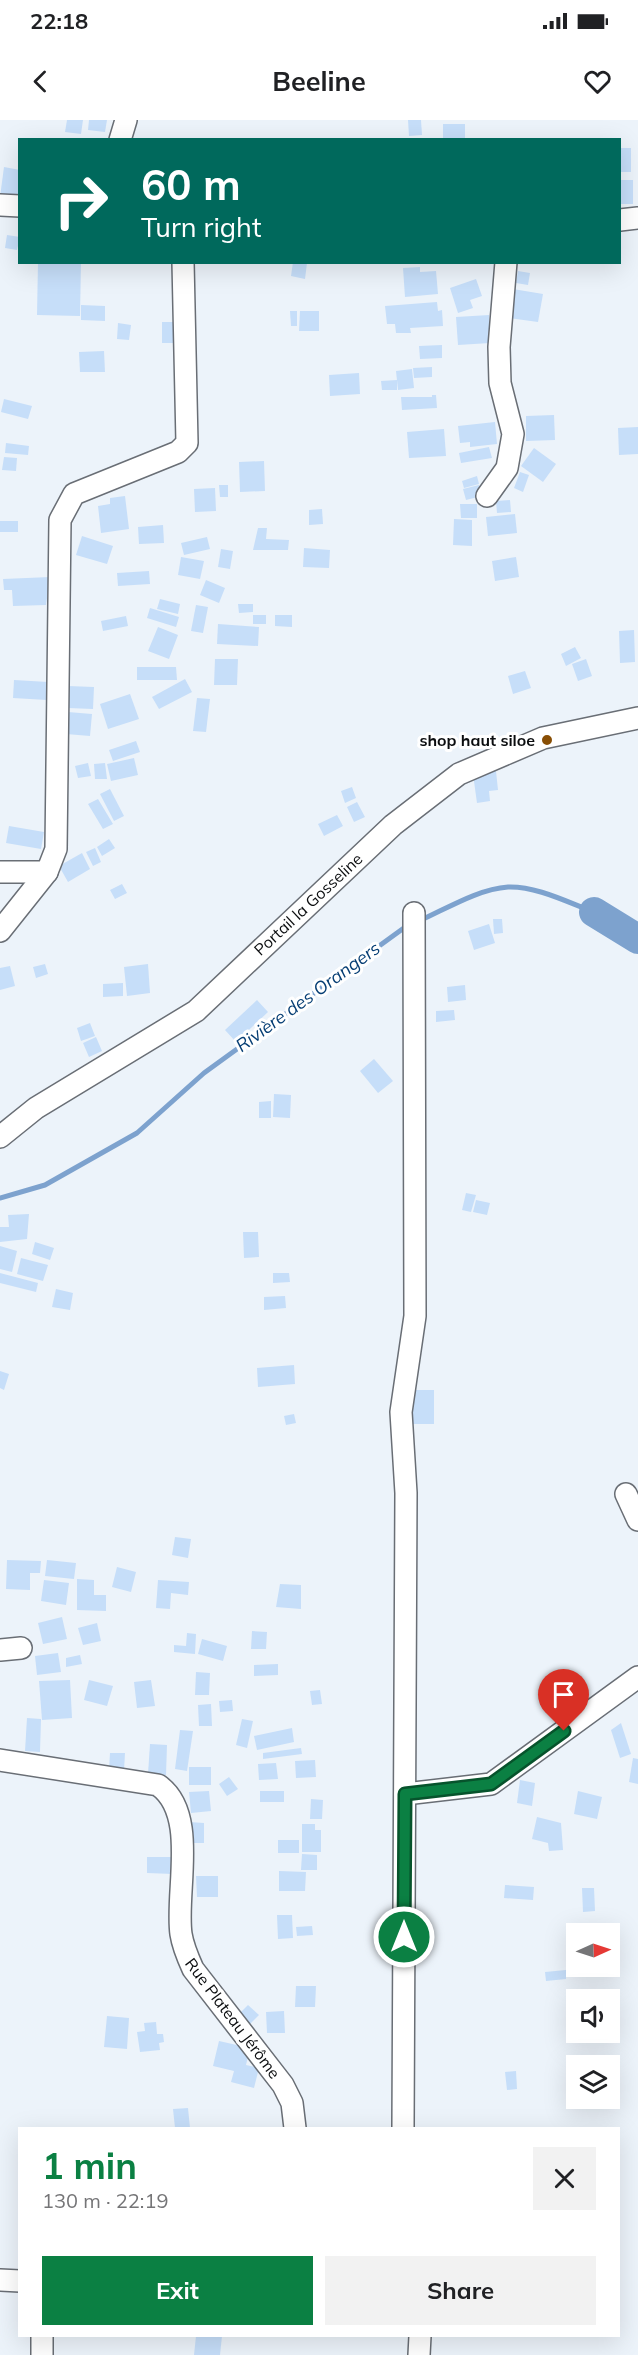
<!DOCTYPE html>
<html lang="en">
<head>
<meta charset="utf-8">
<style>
	body { margin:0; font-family:Mulish,sans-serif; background:#f2f2f2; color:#202124; height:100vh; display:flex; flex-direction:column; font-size:22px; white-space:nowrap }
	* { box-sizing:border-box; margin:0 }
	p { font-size:20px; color:#757577 }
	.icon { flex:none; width:33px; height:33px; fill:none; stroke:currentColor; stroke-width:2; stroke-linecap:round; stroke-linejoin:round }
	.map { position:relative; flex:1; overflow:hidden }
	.drawer { position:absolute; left:18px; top:2007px; width:602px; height:210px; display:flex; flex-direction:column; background:#fff; border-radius:0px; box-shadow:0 6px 24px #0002 }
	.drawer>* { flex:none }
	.banner { position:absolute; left:18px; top:18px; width:603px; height:126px; border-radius:0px; box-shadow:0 6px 24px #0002; background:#00695c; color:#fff; overflow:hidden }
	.needle { width:39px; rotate:87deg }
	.fabs { position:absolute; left:566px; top:1803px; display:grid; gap:12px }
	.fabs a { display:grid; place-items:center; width:54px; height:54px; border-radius:0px; background:#fff; box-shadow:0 6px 24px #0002; font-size:30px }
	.pin { position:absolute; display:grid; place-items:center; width:51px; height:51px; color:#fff; margin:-62px -26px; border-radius:50% 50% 50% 0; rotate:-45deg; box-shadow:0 0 6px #0007 }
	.pin .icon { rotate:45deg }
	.me { position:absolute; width:66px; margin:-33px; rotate:0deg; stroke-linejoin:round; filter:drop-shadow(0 0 4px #0008) }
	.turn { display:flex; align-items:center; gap:21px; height:126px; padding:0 24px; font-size:27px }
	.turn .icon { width:78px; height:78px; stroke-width:2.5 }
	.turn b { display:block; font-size:42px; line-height:51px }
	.round { display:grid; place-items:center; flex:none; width:63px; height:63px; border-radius:0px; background:#f2f2f2 }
	.overview { display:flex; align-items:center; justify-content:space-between; height:102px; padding:0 24px }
	h1 { font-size:36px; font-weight:700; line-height:45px; color:#0b8043 }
	.button { display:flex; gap:12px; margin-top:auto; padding:12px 24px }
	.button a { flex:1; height:69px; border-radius:0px; background:#0b8043; color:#fff; font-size:24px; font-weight:700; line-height:69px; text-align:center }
	.button a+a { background:#f2f2f2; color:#202124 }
	.status { display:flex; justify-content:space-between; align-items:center; height:42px; padding:0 30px; background:#fff; direction:ltr }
	.status svg { height:16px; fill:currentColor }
	header { display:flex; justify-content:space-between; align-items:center; height:78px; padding:0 24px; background:#fff; font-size:27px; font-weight:700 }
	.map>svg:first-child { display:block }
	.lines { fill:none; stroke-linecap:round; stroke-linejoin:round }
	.stream { stroke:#7da2ce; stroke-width:5 }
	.river { stroke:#7da2ce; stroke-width:30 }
	.building { fill:#c6def9 }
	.minor-casing { stroke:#696e75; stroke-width:24 }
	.minor { stroke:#fff; stroke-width:21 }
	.route-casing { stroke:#07532c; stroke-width:15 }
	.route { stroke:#0b8043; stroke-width:10 }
	.poi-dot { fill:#884e04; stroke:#fff; stroke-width:2 }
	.labels { text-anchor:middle; stroke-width:6; stroke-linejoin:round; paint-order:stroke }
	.poi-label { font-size:16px; font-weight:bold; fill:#0b0d0f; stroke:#fff; text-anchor:end }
	.street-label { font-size:16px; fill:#0b0d0f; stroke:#fff }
	.water-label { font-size:18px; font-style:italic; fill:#063e74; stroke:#fff }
</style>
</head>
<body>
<div class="status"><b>22:18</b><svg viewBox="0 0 49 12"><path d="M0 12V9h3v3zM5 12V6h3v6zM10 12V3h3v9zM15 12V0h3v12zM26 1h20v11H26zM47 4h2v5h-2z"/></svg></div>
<header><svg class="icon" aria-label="back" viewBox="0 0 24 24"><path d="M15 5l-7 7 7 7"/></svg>Beeline<svg class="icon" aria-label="heart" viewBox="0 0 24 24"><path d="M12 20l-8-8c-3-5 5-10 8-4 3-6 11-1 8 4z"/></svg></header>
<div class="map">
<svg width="638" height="2235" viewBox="0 0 638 2235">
	<rect width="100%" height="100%" fill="#ecf3fa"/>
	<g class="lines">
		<g class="stream">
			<path d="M 419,801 C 446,789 478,769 508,767 C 536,766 567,782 594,792"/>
			<path d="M 0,1078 L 45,1065 L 137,1013 L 204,953 L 408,805"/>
		</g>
		<path class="river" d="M 594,792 L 638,819"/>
	</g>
	<g class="building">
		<path d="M 67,0 L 83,0 L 81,14 L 65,12 Z"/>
		<path d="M 89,0 L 107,0 L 105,12 L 88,10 Z"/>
		<path d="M 408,0 L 421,0 L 422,15 L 409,16 Z"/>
		<rect x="443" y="4" width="22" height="14"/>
		<rect x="620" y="28" width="11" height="24"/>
		<path d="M 4,47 L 20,50 L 20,80 L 0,77 Z"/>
		<rect x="620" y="60" width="13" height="24"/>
		<path d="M 7,115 L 20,117 L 17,130 L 5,128 Z"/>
		<path d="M 38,142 L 81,142 L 80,196 L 37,195 Z"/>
		<path d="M 293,142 L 307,143 L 305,159 L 291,156 Z"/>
		<path d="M 420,147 L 420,152 L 436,151 L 438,174 L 405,177 L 403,148 Z"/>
		<path d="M 518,151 L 530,153 L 528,165 L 516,163 Z"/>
		<path d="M 476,159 L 482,176 L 470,180 L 473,188 L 458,193 L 450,168 Z"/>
		<path d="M 513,169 L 543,174 L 538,202 L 509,198 Z"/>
		<path d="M 437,182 L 438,191 L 442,190 L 443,206 L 410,208 L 411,213 L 396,213 L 395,204 L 387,204 L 385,186 Z"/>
		<path d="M 81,185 L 105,186 L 105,201 L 81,200 Z"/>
		<path d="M 290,191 L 297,191 L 297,206 L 291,206 Z"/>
		<path d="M 300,191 L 319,191 L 319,211 L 299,211 Z"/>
		<path d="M 489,195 L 490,223 L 458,225 L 456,197 Z"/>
		<path d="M 162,202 L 178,202 L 177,223 L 162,223 Z"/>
		<path d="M 118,203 L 131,205 L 129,220 L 117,219 Z"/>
		<path d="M 442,225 L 442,238 L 420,239 L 419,226 Z"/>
		<path d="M 104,231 L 105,252 L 80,252 L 79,232 Z"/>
		<path d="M 432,247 L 432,257 L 414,258 L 413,248 Z"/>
		<path d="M 412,249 L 414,268 L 398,270 L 396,251 Z"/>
		<path d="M 359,253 L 360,274 L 330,276 L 329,255 Z"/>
		<path d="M 397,260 L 397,270 L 382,270 L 381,261 Z"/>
		<path d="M 432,275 L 436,275 L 437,288 L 402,290 L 401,277 L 432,277 Z"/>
		<path d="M 4,279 L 32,286 L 28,299 L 1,292 Z"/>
		<path d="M 554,295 L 555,320 L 526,321 L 526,296 Z"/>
		<path d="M 495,302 L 497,324 L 470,327 L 470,322 L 460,323 L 458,306 Z"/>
		<path d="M 638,307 L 638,334 L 619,335 L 618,308 Z"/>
		<path d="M 444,309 L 446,336 L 409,338 L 407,312 Z"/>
		<path d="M 6,323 L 29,326 L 28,335 L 5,333 Z"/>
		<path d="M 489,327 L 492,338 L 461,343 L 459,333 Z"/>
		<path d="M 534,328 L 556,344 L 543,362 L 521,346 Z"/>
		<path d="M 4,337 L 17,338 L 16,351 L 2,350 Z"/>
		<path d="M 264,341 L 265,371 L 240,372 L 239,342 Z"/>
		<path d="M 520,352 L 529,355 L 523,372 L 514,368 Z"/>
		<path d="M 477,356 L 479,364 L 464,368 L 462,361 Z"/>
		<path d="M 219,365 L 228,365 L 228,377 L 220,377 Z"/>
		<path d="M 479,365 L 482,376 L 466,380 L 463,369 Z"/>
		<path d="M 215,368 L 216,391 L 195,392 L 194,369 Z"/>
		<path d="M 125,376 L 129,409 L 101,413 L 98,386 L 110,384 L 110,378 Z"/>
		<path d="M 510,380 L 511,392 L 497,393 L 496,381 Z"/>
		<path d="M 460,384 L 477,384 L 477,398 L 461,398 Z"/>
		<path d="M 322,389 L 323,404 L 309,405 L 309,390 Z"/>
		<path d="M 515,394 L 517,413 L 488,416 L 486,397 Z"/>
		<path d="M 454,399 L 472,400 L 472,426 L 453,425 Z"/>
		<rect x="0" y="401" width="18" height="11"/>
		<path d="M 163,405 L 164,423 L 139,424 L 138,407 Z"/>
		<path d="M 258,408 L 267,408 L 266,419 L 289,420 L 288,430 L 253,430 Z"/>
		<path d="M 82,416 L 113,426 L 107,444 L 76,435 Z"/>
		<path d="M 207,417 L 210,429 L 184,435 L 181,423 Z"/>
		<path d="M 304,428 L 330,430 L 329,448 L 303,447 Z"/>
		<path d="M 221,429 L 233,431 L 230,449 L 218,447 Z"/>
		<path d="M 181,437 L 204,441 L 200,459 L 178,455 Z"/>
		<path d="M 516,437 L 519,457 L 495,461 L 492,441 Z"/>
		<path d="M 149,451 L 150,464 L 118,466 L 117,453 Z"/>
		<path d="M 50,457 L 46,485 L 13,486 L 12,470 L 4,470 L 3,459 Z"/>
		<path d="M 206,460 L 225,468 L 219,483 L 200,475 Z"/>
		<path d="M 160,479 L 180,484 L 178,494 L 157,489 Z"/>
		<path d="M 238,484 L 253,484 L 253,492 L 239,493 Z"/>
		<path d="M 196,485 L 208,487 L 203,513 L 191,511 Z"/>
		<path d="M 150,488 L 179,497 L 176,507 L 147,498 Z"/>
		<rect x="253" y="495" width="13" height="9"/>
		<path d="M 275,495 L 292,495 L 292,507 L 275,506 Z"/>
		<path d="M 126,496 L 128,506 L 103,511 L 101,501 Z"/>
		<path d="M 218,504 L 259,507 L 258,526 L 217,524 Z"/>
		<path d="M 158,507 L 178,515 L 169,539 L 148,531 Z"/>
		<path d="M 634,510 L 635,542 L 620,543 L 619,511 Z"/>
		<path d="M 575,527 L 581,538 L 566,546 L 561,534 Z"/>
		<path d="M 215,539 L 238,539 L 237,565 L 214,565 Z"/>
		<path d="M 586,539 L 592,556 L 578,561 L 572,544 Z"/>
		<path d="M 137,547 L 176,547 L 177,560 L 137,560 Z"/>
		<path d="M 525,551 L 531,568 L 513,574 L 508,556 Z"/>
		<path d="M 185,559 L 192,572 L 159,589 L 152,577 Z"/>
		<path d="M 14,560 L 48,562 L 47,580 L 13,578 Z"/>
		<path d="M 68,566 L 94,567 L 93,589 L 68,588 Z"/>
		<path d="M 130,574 L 139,599 L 108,609 L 100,584 Z"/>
		<path d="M 197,578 L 210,579 L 206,612 L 193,611 Z"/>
		<path d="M 68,592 L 92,594 L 90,616 L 66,614 Z"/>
		<path d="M 136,621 L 140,632 L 113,641 L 109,630 Z"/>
		<path d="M 134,638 L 138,655 L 111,661 L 107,644 Z"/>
		<path d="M 88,643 L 91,656 L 78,658 L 75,646 Z"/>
		<path d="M 105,643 L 107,659 L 95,659 L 94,644 Z"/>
		<path d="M 496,651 L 498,670 L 489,671 L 490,681 L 477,683 L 473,654 Z"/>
		<path d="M 352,667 L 356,678 L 345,683 L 341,671 Z"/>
		<path d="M 110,669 L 124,696 L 114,701 L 100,674 Z"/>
		<path d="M 98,679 L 113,704 L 103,709 L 88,684 Z"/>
		<path d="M 357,682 L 365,697 L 354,702 L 347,687 Z"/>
		<path d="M 337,695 L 343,706 L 324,716 L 318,704 Z"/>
		<path d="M 9,706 L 44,712 L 41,729 L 6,723 Z"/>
		<path d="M 109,719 L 115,728 L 102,736 L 97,727 Z"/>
		<path d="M 95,728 L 101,742 L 93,746 L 86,732 Z"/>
		<path d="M 82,733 L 90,749 L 68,762 L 59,746 Z"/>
		<path d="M 122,764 L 127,773 L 115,779 L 110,770 Z"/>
		<path d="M 493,799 L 502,799 L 503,813 L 494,814 Z"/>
		<path d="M 489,804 L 495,823 L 474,830 L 468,811 Z"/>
		<path d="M 45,844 L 48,854 L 36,858 L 33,847 Z"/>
		<path d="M 148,844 L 150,873 L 127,876 L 124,847 Z"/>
		<path d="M 10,846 L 15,866 L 0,870 L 0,848 Z"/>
		<path d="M 123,863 L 123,876 L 103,877 L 103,864 Z"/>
		<path d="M 465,865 L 466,880 L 448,882 L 447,867 Z"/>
		<path d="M 257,880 L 268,892 L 236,922 L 225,910 Z"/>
		<path d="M 454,890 L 455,900 L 436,902 L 436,891 Z"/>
		<path d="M 90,903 L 95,916 L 81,921 L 77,908 Z"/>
		<path d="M 96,917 L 102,931 L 89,937 L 83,923 Z"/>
		<path d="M 374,939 L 393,961 L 378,973 L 360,951 Z"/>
		<path d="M 274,974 L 291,975 L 290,998 L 273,997 Z"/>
		<path d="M 271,981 L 271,998 L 259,998 L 259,982 Z"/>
		<path d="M 466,1073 L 476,1075 L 471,1092 L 462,1090 Z"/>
		<path d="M 476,1080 L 490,1083 L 487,1095 L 473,1092 Z"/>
		<path d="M 29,1094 L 27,1119 L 0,1122 L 0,1107 L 9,1107 L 8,1095 Z"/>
		<path d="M 243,1112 L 258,1112 L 259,1137 L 244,1138 Z"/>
		<path d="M 35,1122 L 54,1128 L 50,1140 L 32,1134 Z"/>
		<path d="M 0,1126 L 17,1131 L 12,1152 L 0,1149 Z"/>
		<path d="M 21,1138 L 48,1145 L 43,1161 L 17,1154 Z"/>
		<path d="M 0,1153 L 38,1163 L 36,1172 L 0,1163 Z"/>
		<path d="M 273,1153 L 289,1153 L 290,1162 L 273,1163 Z"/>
		<path d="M 56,1169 L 73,1173 L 70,1190 L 52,1187 Z"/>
		<path d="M 285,1176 L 286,1188 L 264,1190 L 264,1177 Z"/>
		<path d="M 294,1245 L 295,1264 L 258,1267 L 257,1248 Z"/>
		<path d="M 0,1251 L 9,1254 L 4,1270 L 0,1268 Z"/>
		<rect x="410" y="1270" width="24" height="34"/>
		<path d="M 294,1294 L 296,1303 L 286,1305 L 284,1296 Z"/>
		<path d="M 175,1417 L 191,1419 L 188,1438 L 172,1435 Z"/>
		<path d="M 7,1440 L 41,1441 L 40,1453 L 30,1453 L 30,1470 L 6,1469 Z"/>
		<path d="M 47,1440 L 76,1443 L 74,1459 L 45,1456 Z"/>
		<path d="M 117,1447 L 136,1452 L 131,1472 L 112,1467 Z"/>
		<path d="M 77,1459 L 94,1460 L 94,1475 L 106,1475 L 106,1491 L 77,1490 Z"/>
		<path d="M 44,1460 L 69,1463 L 66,1485 L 41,1481 Z"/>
		<path d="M 158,1460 L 189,1462 L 188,1475 L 171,1473 L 170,1489 L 156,1488 Z"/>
		<path d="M 280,1464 L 301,1465 L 301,1489 L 276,1487 Z"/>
		<path d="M 62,1497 L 67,1519 L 43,1524 L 38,1503 Z"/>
		<path d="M 97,1503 L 101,1521 L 83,1525 L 78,1508 Z"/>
		<path d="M 252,1511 L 267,1512 L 266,1529 L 251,1529 Z"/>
		<path d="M 187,1513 L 196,1514 L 195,1534 L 174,1532 L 174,1525 L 186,1526 Z"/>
		<path d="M 202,1519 L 227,1526 L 223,1541 L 198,1534 Z"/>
		<path d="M 58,1533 L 61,1552 L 37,1555 L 35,1536 Z"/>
		<path d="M 80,1535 L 82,1544 L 66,1547 L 66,1538 Z"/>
		<path d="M 278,1544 L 278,1555 L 254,1556 L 254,1545 Z"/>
		<path d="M 196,1552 L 210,1553 L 209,1575 L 195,1575 Z"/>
		<path d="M 70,1560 L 72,1598 L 42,1600 L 39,1561 Z"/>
		<path d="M 89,1560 L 113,1566 L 107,1586 L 84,1580 Z"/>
		<path d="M 151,1560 L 155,1586 L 137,1588 L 134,1562 Z"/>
		<path d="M 320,1570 L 322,1584 L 312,1585 L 310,1571 Z"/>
		<path d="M 232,1580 L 233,1591 L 220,1592 L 219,1581 Z"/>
		<path d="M 211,1584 L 212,1606 L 199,1606 L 198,1585 Z"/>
		<path d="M 27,1598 L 41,1599 L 40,1632 L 25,1631 Z"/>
		<path d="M 242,1599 L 253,1601 L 247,1628 L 236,1625 Z"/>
		<path d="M 621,1603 L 631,1634 L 620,1638 L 611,1610 Z"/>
		<path d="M 292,1608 L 294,1622 L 257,1630 L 254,1616 Z"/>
		<path d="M 180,1610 L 193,1611 L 187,1651 L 175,1649 Z"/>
		<path d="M 150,1624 L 167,1625 L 166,1655 L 148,1654 Z"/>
		<path d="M 301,1628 L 302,1634 L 263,1639 L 263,1633 Z"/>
		<path d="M 110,1633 L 125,1633 L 124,1651 L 109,1650 Z"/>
		<path d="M 633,1638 L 638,1639 L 638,1664 L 629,1662 Z"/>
		<path d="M 315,1640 L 316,1657 L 296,1658 L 295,1641 Z"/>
		<path d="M 276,1643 L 278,1659 L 259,1660 L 258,1644 Z"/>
		<rect x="189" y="1647" width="22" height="18"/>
		<path d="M 229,1657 L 238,1669 L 227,1676 L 219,1664 Z"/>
		<path d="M 520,1660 L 535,1663 L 532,1686 L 517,1683 Z"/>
		<path d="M 209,1671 L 211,1691 L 191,1693 L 189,1672 Z"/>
		<rect x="260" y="1671" width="24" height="11"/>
		<path d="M 578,1671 L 602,1677 L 597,1699 L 574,1694 Z"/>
		<path d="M 311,1679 L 323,1680 L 322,1699 L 310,1699 Z"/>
		<path d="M 537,1697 L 561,1703 L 563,1730 L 549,1731 L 548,1723 L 532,1719 Z"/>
		<path d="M 189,1702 L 204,1703 L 204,1723 L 188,1723 Z"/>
		<path d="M 302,1704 L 315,1704 L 315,1710 L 321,1710 L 321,1732 L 302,1732 Z"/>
		<rect x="278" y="1720" width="21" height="13"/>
		<path d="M 302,1734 L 317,1735 L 317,1750 L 301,1750 Z"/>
		<path d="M 147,1737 L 174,1737 L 173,1754 L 147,1753 Z"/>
		<path d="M 279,1751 L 306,1752 L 305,1771 L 279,1771 Z"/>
		<path d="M 196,1756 L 218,1756 L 218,1777 L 197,1777 Z"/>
		<path d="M 505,1765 L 534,1767 L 533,1780 L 504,1778 Z"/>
		<path d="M 582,1768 L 594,1768 L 595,1791 L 583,1792 Z"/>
		<path d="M 277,1795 L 292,1795 L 293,1818 L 278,1819 Z"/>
		<path d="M 312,1806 L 313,1815 L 297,1816 L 296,1807 Z"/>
		<path d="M 566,1850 L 566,1859 L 546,1861 L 545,1852 Z"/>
		<path d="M 296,1866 L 316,1866 L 315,1887 L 295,1887 Z"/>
		<path d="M 248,1885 L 259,1895 L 249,1905 L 238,1895 Z"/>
		<path d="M 284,1891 L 285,1913 L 267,1913 L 266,1892 Z"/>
		<path d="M 107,1896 L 129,1898 L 127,1929 L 104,1927 Z"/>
		<path d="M 156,1902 L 157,1914 L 163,1914 L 164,1922 L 159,1923 L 160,1930 L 140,1932 L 137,1912 L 145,1911 L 144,1903 Z"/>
		<path d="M 219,1921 L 250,1928 L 246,1945 L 259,1948 L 254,1968 L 231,1962 L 234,1951 L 213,1946 Z"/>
		<path d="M 516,1951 L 517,1969 L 507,1970 L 505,1952 Z"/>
		<path d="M 188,1988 L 190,2008 L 175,2008 L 173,1989 Z"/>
		<path d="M 196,2216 L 222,2216 L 220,2235 L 194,2235 Z"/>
	</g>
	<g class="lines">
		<defs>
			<g id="minor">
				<path d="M 120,20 L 126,0"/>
				<path d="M 0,85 L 20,86"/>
				<path d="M 620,100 L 638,98"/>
				<path d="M 487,376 L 507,348 L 513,314 L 500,263 L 499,227 L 506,142"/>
				<path d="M 0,752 L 47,752"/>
				<path d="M 0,811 L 47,752 L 56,729 L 60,400 L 74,374 L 178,332 L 187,323 L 183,142"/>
				<path d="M 0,1017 L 36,988 L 196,891 L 393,705 L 459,654 L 543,618 L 638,598"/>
				<path d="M 626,1374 L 638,1400"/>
				<path d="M 0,1530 L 21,1528"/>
				<path d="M 0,1640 L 158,1665 C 199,1693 175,1772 181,1814 C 183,1827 188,1838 193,1849 L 283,1965 L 292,1983 L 295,2008"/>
				<path d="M 405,1674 L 491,1664 L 638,1557"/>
				<path d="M 403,2008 L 406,1373 L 401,1292 L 415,1196 L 414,793"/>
				<path d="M 0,2160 L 20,2161"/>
				<path d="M 42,2235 L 42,2216"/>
				<path d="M 419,2235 L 420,2216"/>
			</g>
		</defs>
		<use href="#minor" class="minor-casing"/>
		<use href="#minor" class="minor"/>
	</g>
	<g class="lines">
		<defs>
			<path id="route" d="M 404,1817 L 405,1674 L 491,1664 L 564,1611"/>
		</defs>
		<use href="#route" class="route-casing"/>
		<use href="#route" class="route"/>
	</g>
	<circle class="poi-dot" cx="547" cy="620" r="6"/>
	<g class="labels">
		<g class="poi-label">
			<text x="535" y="626">shop haut siloe</text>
		</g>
		<g class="street-label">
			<text transform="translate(308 784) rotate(-43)" y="6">Portail la Gosseline</text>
			<text transform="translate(233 1898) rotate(53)" y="6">Rue Plateau Jérôme</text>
		</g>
		<g class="water-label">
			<text transform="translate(308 877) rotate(-36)" y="6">Rivière des Orangers</text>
		</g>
	</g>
</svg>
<div class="fabs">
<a><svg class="needle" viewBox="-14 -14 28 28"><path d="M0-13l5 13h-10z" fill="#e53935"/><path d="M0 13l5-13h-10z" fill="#757577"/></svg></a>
<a><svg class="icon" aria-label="sound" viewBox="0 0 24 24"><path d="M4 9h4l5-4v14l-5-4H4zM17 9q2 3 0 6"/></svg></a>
<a><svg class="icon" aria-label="layers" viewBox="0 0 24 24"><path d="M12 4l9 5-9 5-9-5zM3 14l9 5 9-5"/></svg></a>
</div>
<div class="pin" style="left:564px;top:1611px;background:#d93025"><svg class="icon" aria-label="arrive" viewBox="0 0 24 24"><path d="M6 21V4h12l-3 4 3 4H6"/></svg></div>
<svg class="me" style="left:404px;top:1817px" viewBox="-20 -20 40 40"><circle r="17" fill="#0b8043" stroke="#fff" stroke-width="3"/><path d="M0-11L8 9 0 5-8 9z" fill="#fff"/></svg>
<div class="banner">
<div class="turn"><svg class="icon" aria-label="right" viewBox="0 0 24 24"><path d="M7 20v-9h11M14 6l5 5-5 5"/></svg><div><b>60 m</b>Turn right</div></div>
</div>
<section class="drawer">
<div class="overview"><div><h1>1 min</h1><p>130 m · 22:19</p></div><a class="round"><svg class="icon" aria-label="close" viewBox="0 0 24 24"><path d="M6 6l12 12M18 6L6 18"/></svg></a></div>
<div class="button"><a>Exit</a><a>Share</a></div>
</section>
</div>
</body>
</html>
